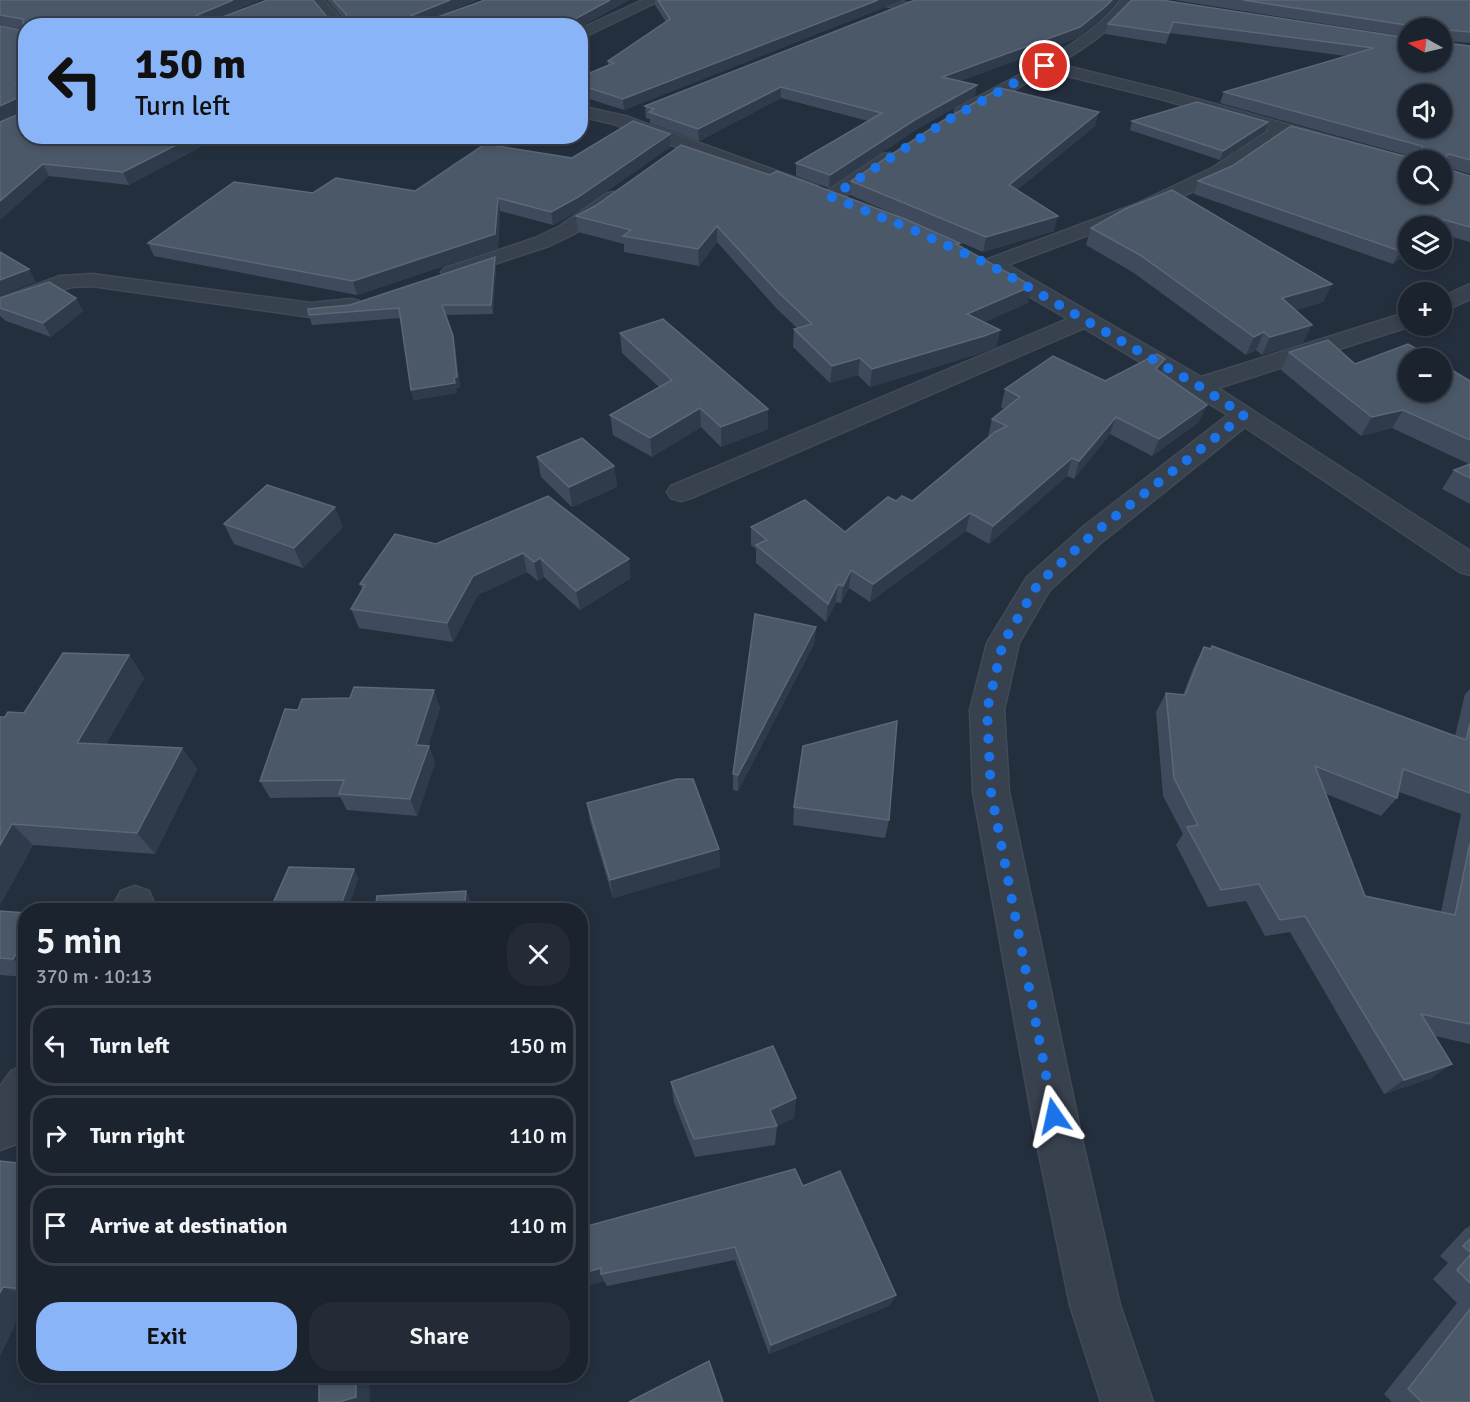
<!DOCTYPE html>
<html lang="en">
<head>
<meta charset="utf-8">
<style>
	body { margin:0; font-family:Signika,sans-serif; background:#242b36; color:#f1f3f6; height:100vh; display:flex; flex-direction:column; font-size:22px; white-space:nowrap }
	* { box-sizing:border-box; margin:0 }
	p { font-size:20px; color:#a0a4aa }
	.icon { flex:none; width:33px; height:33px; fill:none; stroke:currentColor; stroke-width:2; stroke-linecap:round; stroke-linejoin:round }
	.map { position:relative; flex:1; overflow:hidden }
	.side { position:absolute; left:18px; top:903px; width:570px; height:480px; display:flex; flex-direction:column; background:#1b232e; border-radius:24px; box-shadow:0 3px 9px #0003,0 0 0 2px #39404a }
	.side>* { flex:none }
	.top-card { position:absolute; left:18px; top:18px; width:570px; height:126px; border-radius:24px; box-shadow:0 3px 9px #0003,0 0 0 2px #39404a; background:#8ab4f8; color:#111; overflow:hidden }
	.needle { width:39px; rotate:278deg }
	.fabs { position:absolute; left:1398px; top:18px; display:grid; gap:12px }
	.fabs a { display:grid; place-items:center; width:54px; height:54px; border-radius:50%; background:#1b232e; box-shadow:0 3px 9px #0003,0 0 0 2px #39404a; font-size:30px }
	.pin { position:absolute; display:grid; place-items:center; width:51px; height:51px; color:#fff; margin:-26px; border:3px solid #fff; border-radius:50%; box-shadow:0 2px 6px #0007 }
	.me { position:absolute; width:66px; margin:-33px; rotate:349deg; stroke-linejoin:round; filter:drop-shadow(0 0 4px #0008) }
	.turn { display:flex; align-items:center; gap:21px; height:126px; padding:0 18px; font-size:27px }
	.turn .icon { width:78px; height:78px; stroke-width:2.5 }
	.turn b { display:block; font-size:42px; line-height:51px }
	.round { display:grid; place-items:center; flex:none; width:63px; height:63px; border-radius:24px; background:#242b36 }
	.summary { display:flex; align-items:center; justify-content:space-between; height:102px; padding:0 18px }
	h1 { font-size:36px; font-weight:600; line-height:45px }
	.action { display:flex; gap:12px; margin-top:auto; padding:12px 18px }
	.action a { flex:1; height:69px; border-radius:24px; background:#8ab4f8; color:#111; font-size:24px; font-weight:600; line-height:69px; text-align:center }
	.action a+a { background:#242b36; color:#f1f3f6 }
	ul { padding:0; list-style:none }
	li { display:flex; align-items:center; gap:18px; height:81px; margin:0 12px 9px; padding:0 6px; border:3px solid #39404a; border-radius:24px }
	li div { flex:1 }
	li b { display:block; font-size:22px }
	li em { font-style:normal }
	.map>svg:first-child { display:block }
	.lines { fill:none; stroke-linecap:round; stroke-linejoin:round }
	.minor-casing { stroke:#414a57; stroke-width:3 }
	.minor { fill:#38414e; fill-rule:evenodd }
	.wall { fill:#3f4b5c; fill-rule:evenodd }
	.shaded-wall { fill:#2f3b4b }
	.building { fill:#4b5868; stroke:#5c6777; stroke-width:1.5; fill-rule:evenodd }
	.route { stroke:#1a73e8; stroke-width:10; stroke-dasharray:0 18 }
</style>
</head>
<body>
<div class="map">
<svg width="1470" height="1402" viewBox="0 0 1470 1402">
	<rect width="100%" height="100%" fill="#242f3e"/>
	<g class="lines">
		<defs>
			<g id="minor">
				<path d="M 310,0 L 324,0 L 347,26 L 332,26 Z"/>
				<path d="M 643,0 L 661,0 L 580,39 L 580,29 Z"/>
				<path d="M 873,0 L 896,0 L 912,4 L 914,7 L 907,11 L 875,3 Z"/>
				<path d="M 1121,0 L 1135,0 C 1115,28 1087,46 1058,64 L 1168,91 L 1415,160 L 1408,160 L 1408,169 L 1286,135 L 1226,176 L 1150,212 L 1008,265 L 1201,377 L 1408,312 L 1408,326 L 1411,326 L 1218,388 L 1470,551 L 1470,575 L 1460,572 L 1245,427 L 1103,541 L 1049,591 L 1019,643 L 1004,710 L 1009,792 L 1082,1139 L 1120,1305 L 1153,1402 L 1101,1402 L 1070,1305 L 1036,1139 L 973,792 L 970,710 L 987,643 L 1027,577 L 1083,527 L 1228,415 L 1084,328 L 691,498 L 681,501 L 671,498 L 667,492 L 671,486 L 1068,319 L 983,269 L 980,265 L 983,261 L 1136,204 L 1212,168 L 1270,130 L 1157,98 L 1047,71 L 969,116 L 963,117 L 955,112 L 957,108 C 1006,81 1088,45 1121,0 Z"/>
				<path d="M 580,106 L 625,116 L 818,186 L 820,190 L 818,194 L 804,194 L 614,124 L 580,116 Z"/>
				<path d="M 889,153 L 895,154 L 898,158 L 895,162 L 838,201 L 824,201 L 821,197 L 824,193 L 883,154 Z"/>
				<path d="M 613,192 L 620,194 L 623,198 L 620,202 L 574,234 L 549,246 L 452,278 L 445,276 L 441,272 L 445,268 L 535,238 L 560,226 L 606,194 Z"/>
				<path d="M 92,274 L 311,303 L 351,299 L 359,301 L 362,306 L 359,311 L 311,317 L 92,286 L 71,287 L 0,312 L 0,298 L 60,276 Z"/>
				<path d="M 1470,284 L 1470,299 L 1442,312 L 1442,297 Z"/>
				<path d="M 135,886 L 149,891 L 154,903 L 151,910 L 111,910 L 121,891 Z"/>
				<path d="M 26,1064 L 26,1128 L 16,1144 L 0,1150 L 0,1087 L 11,1071 Z"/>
			</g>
		</defs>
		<use href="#minor" class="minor-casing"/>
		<use href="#minor" class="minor"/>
	</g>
	<g class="wall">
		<path d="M 0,0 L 260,0 L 219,17 L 342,17 L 327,0 L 477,0 L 434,18 L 485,0 L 629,0 L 580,27 L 580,26 L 26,26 L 26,136 L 221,136 L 129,185 L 49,176 L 0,220 L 0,122 L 21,113 L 21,111 L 0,121 L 0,26 L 21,30 L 23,29 L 0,25 Z"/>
		<path d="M 655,0 L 903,0 L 624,110 L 580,96 L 580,77 L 608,65 L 608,61 L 666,22 L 655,5 Z"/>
		<path d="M 1132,0 L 1408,38 L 1408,62 L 1442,28 L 1408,28 L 1408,38 L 1408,37 L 1174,0 L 1470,0 L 1470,43 L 1445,41 L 1447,43 L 1470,46 L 1470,174 L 1446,167 L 1447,169 L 1470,176 L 1470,242 L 1442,234 L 1442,226 L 1408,226 L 1408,252 L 1393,264 L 1194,194 L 1198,181 L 1413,157 L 1220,103 L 1224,92 L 1346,56 L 1170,33 L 1166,44 L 1105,34 L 1108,24 Z"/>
		<path d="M 1104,16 L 1077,38 L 960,81 L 975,96 L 914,131 L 829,188 L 796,176 L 796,163 L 868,121 L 781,98 L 699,141 L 650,123 L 650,119 L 646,118 L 645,106 Z"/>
		<path d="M 1132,121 L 1265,131 L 1220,160 L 1130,130 Z"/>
		<path d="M 1095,126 L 1017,190 L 1054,231 L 983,252 L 916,223 L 960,243 L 959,246 L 1028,303 L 984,322 L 1000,330 L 996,347 L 981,353 L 870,387 L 858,375 L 830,383 L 793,347 L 794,329 L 797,328 L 777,309 L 717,242 L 699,266 L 624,252 L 624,244 L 578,232 L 576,216 L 770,175 L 901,217 L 850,195 L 851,181 Z"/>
		<path d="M 670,147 L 580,210 L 553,225 L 500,211 L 498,248 L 357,295 L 154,256 L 148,243 L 313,193 L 415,191 L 572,158 Z"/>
		<path d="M 1091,228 L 1332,284 L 1323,302 L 1295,310 L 1303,343 L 1262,355 L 1256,350 L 1246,355 L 1134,273 L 1086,245 Z"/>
		<path d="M 496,266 L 493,314 L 445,315 L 455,346 L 460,387 L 456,388 L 457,393 L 414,400 L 411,390 L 401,318 L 312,325 L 309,315 Z"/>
		<path d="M 0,298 L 76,298 L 83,311 L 51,337 L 6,321 L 0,316 Z"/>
		<path d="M 620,333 L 768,429 L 721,447 L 701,427 L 652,457 L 613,435 L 610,415 L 659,387 L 622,353 Z"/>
		<path d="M 1289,352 L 1355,364 L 1470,381 L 1470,504 L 1442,489 L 1454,470 L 1469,464 L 1392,428 L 1361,436 L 1281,370 Z"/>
		<path d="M 1165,359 L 1160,372 L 1199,422 L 1152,456 L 1110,434 L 1074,479 L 1067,476 L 989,544 L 966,531 L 870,602 L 849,588 L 841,603 L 836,602 L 826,622 L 756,563 L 756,549 L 751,545 L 751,527 L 845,532 L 896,501 L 912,501 L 989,437 L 988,437 L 992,419 L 1004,409 L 1001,407 L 1005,389 L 1105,381 Z"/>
		<path d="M 537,457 L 614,466 L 617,487 L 572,507 L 541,477 Z"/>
		<path d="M 548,496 L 631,578 L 580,610 L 544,577 L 538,581 L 527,572 L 478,595 L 453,642 L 359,628 L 351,609 L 362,590 L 360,584 L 436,544 Z"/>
		<path d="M 224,524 L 343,527 L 303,568 L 234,544 Z"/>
		<path d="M 816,627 L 814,644 L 738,791 L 733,790 L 733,774 Z"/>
		<path d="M 1204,647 L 1455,736 L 1465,694 L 1470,689 L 1470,1044 L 1435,1036 L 1432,1078 L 1384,1094 L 1290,932 L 1265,936 L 1246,901 L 1208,907 L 1176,845 L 1183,834 L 1163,796 L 1156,712 L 1166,693 L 1183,695 L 1194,666 ZM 1399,792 L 1461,814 L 1441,912 L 1365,896 L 1326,794 L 1381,816 L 1397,798 Z"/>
		<path d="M 129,655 L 144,678 L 106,744 L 182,748 L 197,769 L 155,854 L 33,845 L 0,905 L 24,713 Z"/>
		<path d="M 440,708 L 428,746 L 429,746 L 435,763 L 417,816 L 347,810 L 340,797 L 270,798 L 260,781 L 298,710 Z"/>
		<path d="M 587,803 L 719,849 L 720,867 L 613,898 L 590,821 Z"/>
		<path d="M 794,807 L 889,820 L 885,838 L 793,825 Z"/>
		<path d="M 0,911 L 26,913 L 26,977 L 0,975 Z"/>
		<path d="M 671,1082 L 796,1098 L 794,1118 L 777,1126 L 775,1145 L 695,1157 L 674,1102 Z"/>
		<path d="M 580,1132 L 584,1174 L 580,1175 Z"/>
		<path d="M 0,1161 L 26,1164 L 26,1301 L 0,1356 Z"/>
		<path d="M 803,1186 L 896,1295 L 889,1306 L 769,1354 L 735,1260 L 607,1286 L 604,1281 L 580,1288 L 580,1228 Z"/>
		<path d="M 1470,1226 L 1470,1402 L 1392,1402 L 1384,1394 L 1457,1303 L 1433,1279 L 1448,1263 L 1440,1256 L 1465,1229 Z"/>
	</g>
	<g class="shaded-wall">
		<path d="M 233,0 L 260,0 L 201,26 L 195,16 Z"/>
		<path d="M 450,0 L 477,0 L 414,26 L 410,16 Z"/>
		<path d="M 610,0 L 629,0 L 580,27 L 580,26 L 562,26 Z"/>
		<path d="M 878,0 L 903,0 L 624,110 L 623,99 Z"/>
		<path d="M 1112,0 L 1119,0 L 1104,16 L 1077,38 L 941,88 L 942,77 Z"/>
		<path d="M 454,21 L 454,26 L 445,26 Z"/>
		<path d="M 1173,22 L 1170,33 L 1166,44 L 1169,33 Z"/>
		<path d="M 26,81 L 26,94 L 15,85 Z"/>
		<path d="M 977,85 L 975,96 L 914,131 L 829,188 L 830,175 L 916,119 Z"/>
		<path d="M 781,87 L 781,98 L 699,141 L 698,129 Z"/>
		<path d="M 19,97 L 25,109 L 0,121 L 0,106 Z"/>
		<path d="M 1099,112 L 1095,126 L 1006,199 L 1009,185 Z"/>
		<path d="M 1268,122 L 1265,131 L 1220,160 L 1223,151 Z"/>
		<path d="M 670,134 L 670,147 L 580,210 L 553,225 L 551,212 Z"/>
		<path d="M 194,136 L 221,136 L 129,185 L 123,172 Z"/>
		<path d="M 43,164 L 49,176 L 0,220 L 0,201 Z"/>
		<path d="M 498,198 L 500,211 L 498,248 L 357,295 L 353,281 Z"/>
		<path d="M 1058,216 L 1054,231 L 983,252 L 986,237 Z"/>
		<path d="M 1441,219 L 1437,226 L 1431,226 Z"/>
		<path d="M 717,226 L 717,242 L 699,266 L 698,249 Z"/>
		<path d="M 1408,244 L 1408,252 L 1393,264 L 1400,251 Z"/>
		<path d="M 495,257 L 496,266 L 493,314 L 491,305 Z"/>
		<path d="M 29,269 L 36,282 L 0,296 L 0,280 Z"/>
		<path d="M 1332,284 L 1323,302 L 1274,316 L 1282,298 Z"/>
		<path d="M 1032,286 L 1028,303 L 964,331 L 967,314 Z"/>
		<path d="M 76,298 L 83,311 L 51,337 L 43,323 Z"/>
		<path d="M 1312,325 L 1303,343 L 1262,355 L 1270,337 Z"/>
		<path d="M 1000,330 L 996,347 L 981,353 L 870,387 L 872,369 Z"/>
		<path d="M 1264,332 L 1256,350 L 1246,355 L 1254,337 Z"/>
		<path d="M 453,336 L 455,346 L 460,387 L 456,388 L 457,393 L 414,400 L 411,390 Z"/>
		<path d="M 860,358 L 858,375 L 830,383 L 832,366 Z"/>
		<path d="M 1165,359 L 1159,376 L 1156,369 Z"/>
		<path d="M 1207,405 L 1199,422 L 1152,456 L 1159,439 Z"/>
		<path d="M 700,408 L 701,427 L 652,457 L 650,438 Z"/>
		<path d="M 768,409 L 768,429 L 721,447 L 721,427 Z"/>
		<path d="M 1403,410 L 1392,428 L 1361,436 L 1372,417 Z"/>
		<path d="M 1116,417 L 1110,434 L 1074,479 L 1079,461 Z"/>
		<path d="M 1072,458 L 1067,476 L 989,544 L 993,526 Z"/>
		<path d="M 614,466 L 617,487 L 572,507 L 569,487 Z"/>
		<path d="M 335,507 L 343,527 L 303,568 L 294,548 Z"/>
		<path d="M 970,513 L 966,531 L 870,602 L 873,584 Z"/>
		<path d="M 523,553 L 527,572 L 478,595 L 453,642 L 447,623 L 473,576 Z"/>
		<path d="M 540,558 L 544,577 L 538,581 L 534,562 Z"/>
		<path d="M 629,559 L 631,578 L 580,610 L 576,591 Z"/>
		<path d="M 851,570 L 849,588 L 841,603 L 843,586 Z"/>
		<path d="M 838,584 L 836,602 L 826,622 L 828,604 Z"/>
		<path d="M 816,627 L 814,644 L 738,791 L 738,775 Z"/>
		<path d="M 129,655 L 144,678 L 95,764 L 77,743 Z"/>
		<path d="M 434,690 L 440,708 L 423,762 L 416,745 Z"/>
		<path d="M 429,746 L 435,763 L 417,816 L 410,799 Z"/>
		<path d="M 182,748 L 197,769 L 155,854 L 137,833 Z"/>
		<path d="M 12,824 L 33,845 L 0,905 L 0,845 Z"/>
		<path d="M 719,849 L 720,867 L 613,898 L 610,880 Z"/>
		<path d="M 354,869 L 359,878 L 347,910 L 339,910 Z"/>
		<path d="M 466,891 L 474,909 L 473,910 L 464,910 Z"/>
		<path d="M 26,938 L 26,969 L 13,959 Z"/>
		<path d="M 1452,1064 L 1432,1078 L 1384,1094 L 1404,1080 Z"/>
		<path d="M 796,1098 L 794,1118 L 775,1127 L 770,1110 Z"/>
		<path d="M 580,1132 L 584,1174 L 580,1166 Z"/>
		<path d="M 601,1268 L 601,1274 L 604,1281 L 580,1288 L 580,1274 Z"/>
		<path d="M 3,1287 L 26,1295 L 26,1301 L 0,1356 L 0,1293 Z"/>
		<path d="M 896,1295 L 889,1306 L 769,1354 L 771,1345 Z"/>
		<path d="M 356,1376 L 369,1376 L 370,1402 L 339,1402 Z"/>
	</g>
	<g class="building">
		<path d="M 0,0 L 233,0 L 195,16 L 220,18 L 267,0 L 313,0 L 327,17 L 346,17 L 346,14 L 333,0 L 450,0 L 410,16 L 435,18 L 485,0 L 610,0 L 562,26 L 472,26 L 454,21 L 445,26 L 26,26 L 26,81 L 15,85 L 26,86 L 26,136 L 194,136 L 123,172 L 43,164 L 0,201 L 0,122 L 21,113 L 22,98 L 19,97 L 0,106 L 0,26 L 21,30 L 23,28 L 23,19 L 0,15 Z"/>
		<path d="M 658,0 L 878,0 L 623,99 L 580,85 L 580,77 L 614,63 L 608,61 L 670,19 Z"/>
		<path d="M 915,0 L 1112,0 L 1106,6 L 1080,27 L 942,77 L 977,85 L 916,119 L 830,175 L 796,163 L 882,113 L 781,87 L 698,129 L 649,112 L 654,109 L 645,106 Z"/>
		<path d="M 1132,0 L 1161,0 L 1408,38 L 1408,62 L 1442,62 L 1442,28 L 1414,28 L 1413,26 L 1243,0 L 1470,0 L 1470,32 L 1447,30 L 1445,32 L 1445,41 L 1447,43 L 1470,46 L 1470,160 L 1449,154 L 1446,156 L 1447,169 L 1470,176 L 1470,227 L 1441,219 L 1431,226 L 1408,226 L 1408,244 L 1400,251 L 1198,181 L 1232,166 L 1291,126 L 1415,159 L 1416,150 L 1422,150 L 1422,146 L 1224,92 L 1374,48 L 1173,22 L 1169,33 L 1108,24 ZM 1408,94 L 1442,94 L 1442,128 L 1408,128 ZM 1408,160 L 1442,160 L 1442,194 L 1408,194 Z"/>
		<path d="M 1000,88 L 1099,112 L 1009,185 L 1058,216 L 986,237 L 851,181 L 944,120 Z"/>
		<path d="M 1197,102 L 1268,122 L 1223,151 L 1132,121 Z"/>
		<path d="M 633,121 L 670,134 L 578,197 L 551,212 L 498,198 L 495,234 L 353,281 L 148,243 L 234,182 L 313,193 L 336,178 L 415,191 L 485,144 L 572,158 Z"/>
		<path d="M 681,145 L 770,175 L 777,171 L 905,219 L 960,243 L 956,244 L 1032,286 L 967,314 L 1000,330 L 984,336 L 872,369 L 860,358 L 832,366 L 794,329 L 812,324 L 778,292 L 717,226 L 698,249 L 623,236 L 631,230 L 576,216 L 595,206 Z"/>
		<path d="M 1172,190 L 1332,284 L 1282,298 L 1312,325 L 1270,337 L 1264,332 L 1254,337 L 1140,255 L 1091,228 L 1125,209 Z"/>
		<path d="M 0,252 L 29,269 L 0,280 Z"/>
		<path d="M 495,257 L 491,305 L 442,305 L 453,336 L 457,377 L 454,378 L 455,383 L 411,390 L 399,308 L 309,315 L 308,309 L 350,305 Z"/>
		<path d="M 49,282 L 76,298 L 43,323 L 0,308 L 0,298 Z"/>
		<path d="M 663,319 L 768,409 L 721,427 L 700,408 L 650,438 L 610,415 L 672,380 L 620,333 Z"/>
		<path d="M 1328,340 L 1355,364 L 1408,344 L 1433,358 L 1408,358 L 1408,392 L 1442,392 L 1442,364 L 1470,381 L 1470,440 L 1403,410 L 1372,417 L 1289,352 Z"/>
		<path d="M 1157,354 L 1165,359 L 1156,369 L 1207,405 L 1159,439 L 1116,417 L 1079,461 L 1072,458 L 993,526 L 970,513 L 873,584 L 851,570 L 843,586 L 838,584 L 828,604 L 756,545 L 767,540 L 751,527 L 805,500 L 845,532 L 888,497 L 896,501 L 902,496 L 912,501 L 995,432 L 1007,426 L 992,419 L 1020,397 L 1005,389 L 1053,356 L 1105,381 Z"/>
		<path d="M 582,438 L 614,466 L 569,487 L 537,457 Z"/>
		<path d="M 1470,464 L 1470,478 L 1454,470 Z"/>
		<path d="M 267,485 L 335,507 L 294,548 L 224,524 Z"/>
		<path d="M 548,496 L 629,559 L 576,591 L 540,558 L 534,562 L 523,553 L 473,576 L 447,623 L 351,609 L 365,585 L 360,584 L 395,534 L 436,544 Z"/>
		<path d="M 755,614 L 816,627 L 738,775 L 733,774 Z"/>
		<path d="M 1212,646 L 1466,740 L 1470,724 L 1470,793 L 1403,769 L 1397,798 L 1315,766 L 1365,896 L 1455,915 L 1470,843 L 1470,1024 L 1421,1014 L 1452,1064 L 1404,1080 L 1305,916 L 1280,920 L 1259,884 L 1221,890 L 1187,827 L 1198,825 L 1174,778 L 1166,693 L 1185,695 L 1204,647 L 1211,649 Z"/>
		<path d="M 63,653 L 129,655 L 77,743 L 182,748 L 137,833 L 12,824 L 0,845 L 0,717 L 5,717 L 8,712 L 24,713 Z"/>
		<path d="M 354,687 L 434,690 L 416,745 L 429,746 L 410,799 L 339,794 L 344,780 L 260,781 L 285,709 L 298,710 L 302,699 L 350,698 Z"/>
		<path d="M 897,721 L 889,820 L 794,807 L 803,746 Z"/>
		<path d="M 677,779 L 693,779 L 719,849 L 610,880 L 587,803 Z"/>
		<path d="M 289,867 L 354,869 L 339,910 L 270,910 Z"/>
		<path d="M 466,891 L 464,910 L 375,910 L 377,896 Z"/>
		<path d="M 0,911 L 26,913 L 26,938 L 13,959 L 0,958 Z"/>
		<path d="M 773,1046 L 796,1098 L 770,1110 L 777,1126 L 694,1139 L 671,1082 Z"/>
		<path d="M 0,1161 L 26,1164 L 26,1289 L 3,1287 L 0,1293 Z"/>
		<path d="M 795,1169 L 803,1186 L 840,1171 L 896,1295 L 771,1345 L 735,1247 L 601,1274 L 601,1268 L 580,1274 L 580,1228 Z"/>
		<path d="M 1470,1239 L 1470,1252 L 1463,1246 Z"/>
		<path d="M 1470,1255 L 1470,1283 L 1457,1270 Z"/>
		<path d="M 1470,1309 L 1470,1402 L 1422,1402 L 1408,1389 Z"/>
		<path d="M 709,1361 L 723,1402 L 629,1402 Z"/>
		<path d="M 319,1376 L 356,1376 L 356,1397 L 339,1402 L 319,1402 Z"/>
	</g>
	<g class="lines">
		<path class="route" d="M 1045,66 L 948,120 L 831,197 L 911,229 L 990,265 L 1199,386 L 1244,415 L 1093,534 L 1038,584 L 1003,643 L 987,710 L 991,792 L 1054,1116"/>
	</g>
</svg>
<div class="fabs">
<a><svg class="needle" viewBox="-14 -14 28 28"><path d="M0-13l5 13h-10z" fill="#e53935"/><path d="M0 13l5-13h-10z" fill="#a0a4aa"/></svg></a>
<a><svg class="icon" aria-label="sound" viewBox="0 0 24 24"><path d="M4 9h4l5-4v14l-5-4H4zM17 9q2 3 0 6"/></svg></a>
<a><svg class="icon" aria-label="search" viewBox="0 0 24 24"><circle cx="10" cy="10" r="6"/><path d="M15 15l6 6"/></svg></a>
<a><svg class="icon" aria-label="layers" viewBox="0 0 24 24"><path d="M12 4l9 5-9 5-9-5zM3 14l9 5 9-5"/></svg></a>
<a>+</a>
<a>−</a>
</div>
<div class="pin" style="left:1045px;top:66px;background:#d93025"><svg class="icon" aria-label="arrive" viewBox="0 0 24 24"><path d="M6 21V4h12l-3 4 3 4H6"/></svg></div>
<svg class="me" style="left:1054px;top:1116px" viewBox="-20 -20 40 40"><path d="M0-17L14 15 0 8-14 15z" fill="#1a73e8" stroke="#fff" stroke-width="4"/></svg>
<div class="top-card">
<div class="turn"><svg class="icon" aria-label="left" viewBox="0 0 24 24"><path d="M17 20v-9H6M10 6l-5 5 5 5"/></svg><div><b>150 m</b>Turn left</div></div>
</div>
<section class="side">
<div class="summary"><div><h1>5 min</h1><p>370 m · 10:13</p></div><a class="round"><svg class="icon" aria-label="close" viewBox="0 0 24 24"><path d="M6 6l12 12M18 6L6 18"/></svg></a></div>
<ul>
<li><svg class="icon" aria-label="left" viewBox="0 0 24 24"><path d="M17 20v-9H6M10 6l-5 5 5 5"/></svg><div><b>Turn left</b></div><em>150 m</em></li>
<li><svg class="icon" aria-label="right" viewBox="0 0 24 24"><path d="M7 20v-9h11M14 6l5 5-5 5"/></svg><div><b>Turn right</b></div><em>110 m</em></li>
<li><svg class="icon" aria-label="arrive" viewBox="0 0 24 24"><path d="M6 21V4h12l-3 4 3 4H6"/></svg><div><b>Arrive at destination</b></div><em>110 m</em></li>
</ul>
<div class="action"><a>Exit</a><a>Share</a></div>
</section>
</div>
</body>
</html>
